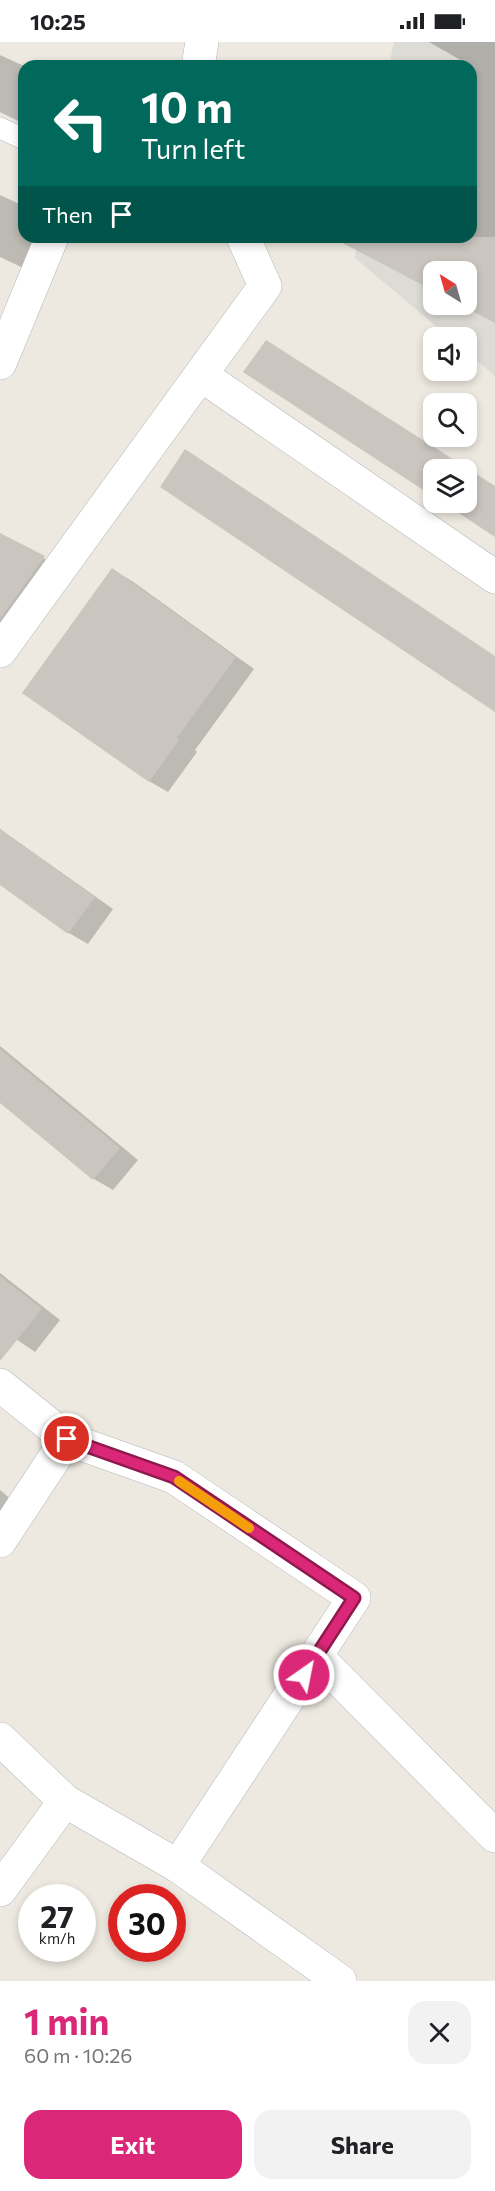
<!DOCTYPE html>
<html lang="en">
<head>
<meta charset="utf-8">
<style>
	body { margin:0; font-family:Commissioner,sans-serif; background:#f2f2f2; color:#202124; height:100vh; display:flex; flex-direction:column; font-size:22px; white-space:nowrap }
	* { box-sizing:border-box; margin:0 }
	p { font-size:20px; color:#757577 }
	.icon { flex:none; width:33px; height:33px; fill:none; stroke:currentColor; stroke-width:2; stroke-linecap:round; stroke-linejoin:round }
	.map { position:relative; height:1939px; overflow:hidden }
	.panel { display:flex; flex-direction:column; background:#fff; flex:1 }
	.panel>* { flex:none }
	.guide { position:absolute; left:18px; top:18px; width:459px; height:183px; border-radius:18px; box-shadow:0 3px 9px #0003; background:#00695c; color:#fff; overflow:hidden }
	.needle { width:39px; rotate:323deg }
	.buttons { position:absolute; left:423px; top:219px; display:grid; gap:12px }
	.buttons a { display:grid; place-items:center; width:54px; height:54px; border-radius:12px; background:#fff; box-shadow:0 3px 9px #0003; font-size:30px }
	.speed { position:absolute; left:18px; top:1842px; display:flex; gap:12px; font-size:30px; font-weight:700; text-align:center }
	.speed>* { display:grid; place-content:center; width:78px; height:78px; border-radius:50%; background:#fff; box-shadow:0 3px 9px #0003; line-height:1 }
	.speed small { font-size:15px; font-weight:400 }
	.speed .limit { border:9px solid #d22; background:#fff; color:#111 }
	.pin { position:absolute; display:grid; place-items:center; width:51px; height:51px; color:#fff; margin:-26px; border:3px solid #fff; border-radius:50%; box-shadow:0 2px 6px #0007 }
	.me { position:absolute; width:66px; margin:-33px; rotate:33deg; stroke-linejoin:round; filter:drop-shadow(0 0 4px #0008) }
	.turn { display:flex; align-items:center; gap:21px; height:126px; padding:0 24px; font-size:27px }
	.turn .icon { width:78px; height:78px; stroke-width:2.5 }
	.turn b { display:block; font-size:42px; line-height:51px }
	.then { display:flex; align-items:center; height:57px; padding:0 24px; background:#0003; gap:12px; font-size:22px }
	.round { display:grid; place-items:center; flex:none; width:63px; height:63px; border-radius:18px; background:#f2f2f2 }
	.summary { display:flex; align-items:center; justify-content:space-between; height:102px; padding:0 24px }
	h1 { font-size:36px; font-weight:700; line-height:45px; color:#db2777 }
	.cta { display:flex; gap:12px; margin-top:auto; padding:12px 24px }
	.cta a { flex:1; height:69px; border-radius:18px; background:#db2777; color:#fff; font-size:24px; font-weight:700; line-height:69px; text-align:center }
	.cta a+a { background:#f2f2f2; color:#202124 }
	.status { display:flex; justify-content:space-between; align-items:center; height:42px; padding:0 30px; background:#fff; direction:ltr }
	.status svg { height:16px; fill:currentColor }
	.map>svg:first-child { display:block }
	.industrial { fill:#dddbd5; fill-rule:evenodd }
	.shadow { fill:#0003 }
	.building { fill:#cac5bf }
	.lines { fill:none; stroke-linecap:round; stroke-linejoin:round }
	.lane-casing { stroke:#b3b7bc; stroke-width:22 }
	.street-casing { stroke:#b3b7bc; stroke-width:34 }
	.lane { stroke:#fff; stroke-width:21 }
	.street { stroke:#fff; stroke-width:33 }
	.route-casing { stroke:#8e194d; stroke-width:15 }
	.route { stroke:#db2777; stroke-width:10 }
	.slow { stroke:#f59e0b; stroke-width:10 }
</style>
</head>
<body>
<div class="status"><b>10:25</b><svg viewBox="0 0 49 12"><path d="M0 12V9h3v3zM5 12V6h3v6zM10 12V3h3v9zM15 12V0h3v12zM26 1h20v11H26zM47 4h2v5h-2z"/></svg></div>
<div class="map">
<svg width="495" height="1939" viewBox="0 0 495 1939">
	<rect width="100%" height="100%" fill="#ede9e0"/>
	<path class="industrial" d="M 394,0 L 495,0 L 495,334 L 467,310 L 466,296 L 449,295 L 355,216 L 358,195 L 471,195 L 471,24 L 389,24 ZM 434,230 L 466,230 L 466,262 L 434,262 Z"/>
	<g class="shadow">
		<path d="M 429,0 L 495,0 L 495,281 L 466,262 L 466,230 L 387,195 L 471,195 L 471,24 Z"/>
		<path d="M 0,13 L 24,24 L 24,82 L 0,70 Z"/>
		<path d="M 0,153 L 24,164 L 24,195 L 72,195 L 38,233 L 0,215 Z"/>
		<path d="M 0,493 L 65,528 L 0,621 Z"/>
		<path d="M 113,528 L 132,539 L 254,627 L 195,708 L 197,710 L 168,750 L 149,739 Z"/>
		<path d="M 0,787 L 113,867 L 88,902 L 69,891 L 0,841 Z"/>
		<path d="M 0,1004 L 138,1118 L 113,1148 L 94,1137 L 0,1060 Z"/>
		<path d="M 0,1231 L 60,1278 L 35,1310 L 0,1286 Z"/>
		<path d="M 0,1448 L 24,1468 L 0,1493 Z"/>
	</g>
	<g class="building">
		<path d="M 331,195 L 495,195 L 495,281 L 459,262 L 466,262 L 466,230 L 434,230 L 434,249 Z"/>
		<path d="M 266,298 L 495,444 L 495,495 L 442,460 L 466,460 L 466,428 L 434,428 L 434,455 L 243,330 Z"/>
		<path d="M 185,407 L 495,614 L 495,670 L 160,445 Z"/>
		<path d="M 0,491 L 45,514 L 0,577 Z"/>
		<path d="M 112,526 L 236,615 L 177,696 L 179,698 L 149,740 L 22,651 Z"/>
		<path d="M 0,787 L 95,855 L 68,892 L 0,843 Z"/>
		<path d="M 0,1007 L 120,1106 L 93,1138 L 0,1061 Z"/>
		<path d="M 0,1234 L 42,1267 L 0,1319 Z"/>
	</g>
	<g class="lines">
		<defs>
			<path id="lane" d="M 0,86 L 24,97"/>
			<g id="street">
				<path d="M 198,24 L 202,0"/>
				<path d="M 0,321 L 52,195"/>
				<path d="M 201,333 L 495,535"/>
				<path d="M 0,609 L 265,244 L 243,195"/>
				<path d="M 0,1343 L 67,1397 L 0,1499"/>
				<path d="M 67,1397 L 174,1435 L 354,1556 L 178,1824"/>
				<path d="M 316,1614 L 495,1794"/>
				<path d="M 0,1697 L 65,1759 L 0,1848"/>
				<path d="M 65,1759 L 178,1824 L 340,1939"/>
			</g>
		</defs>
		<use href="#lane" class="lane-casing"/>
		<use href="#street" class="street-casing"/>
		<use href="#lane" class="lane"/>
		<use href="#street" class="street"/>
	</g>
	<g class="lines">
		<defs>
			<path id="route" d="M 67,1397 L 174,1435 L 354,1556 L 304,1633"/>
		</defs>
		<use href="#route" class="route-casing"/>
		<use href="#route" class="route"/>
		<path class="slow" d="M 179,1439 L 249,1486"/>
	</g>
</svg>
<div class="buttons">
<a><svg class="needle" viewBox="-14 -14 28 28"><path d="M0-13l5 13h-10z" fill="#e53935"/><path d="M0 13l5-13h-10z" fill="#757577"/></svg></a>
<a><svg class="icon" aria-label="sound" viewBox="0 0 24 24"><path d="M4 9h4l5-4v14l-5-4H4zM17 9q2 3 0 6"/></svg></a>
<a><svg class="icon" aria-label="search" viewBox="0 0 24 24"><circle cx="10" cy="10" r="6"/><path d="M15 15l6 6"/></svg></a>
<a><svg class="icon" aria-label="layers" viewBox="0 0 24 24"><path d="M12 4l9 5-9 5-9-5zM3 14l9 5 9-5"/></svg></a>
</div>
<div class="speed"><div>27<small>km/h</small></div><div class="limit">30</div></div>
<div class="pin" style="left:67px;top:1397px;background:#d93025"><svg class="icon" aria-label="arrive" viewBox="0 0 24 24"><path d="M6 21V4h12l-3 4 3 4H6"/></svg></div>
<svg class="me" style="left:304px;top:1633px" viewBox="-20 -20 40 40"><circle r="17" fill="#db2777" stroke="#fff" stroke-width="3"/><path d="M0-11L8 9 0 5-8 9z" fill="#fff"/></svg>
<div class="guide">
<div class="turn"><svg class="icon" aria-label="left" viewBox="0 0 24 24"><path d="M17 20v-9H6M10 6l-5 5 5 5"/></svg><div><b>10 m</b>Turn left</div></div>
<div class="then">Then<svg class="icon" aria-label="arrive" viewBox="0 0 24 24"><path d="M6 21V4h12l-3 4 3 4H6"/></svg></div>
</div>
</div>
<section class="panel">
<div class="summary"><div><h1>1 min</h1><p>60 m · 10:26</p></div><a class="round"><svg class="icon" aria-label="close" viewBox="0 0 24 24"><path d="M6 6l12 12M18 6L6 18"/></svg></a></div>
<div class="cta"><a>Exit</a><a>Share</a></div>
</section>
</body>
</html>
